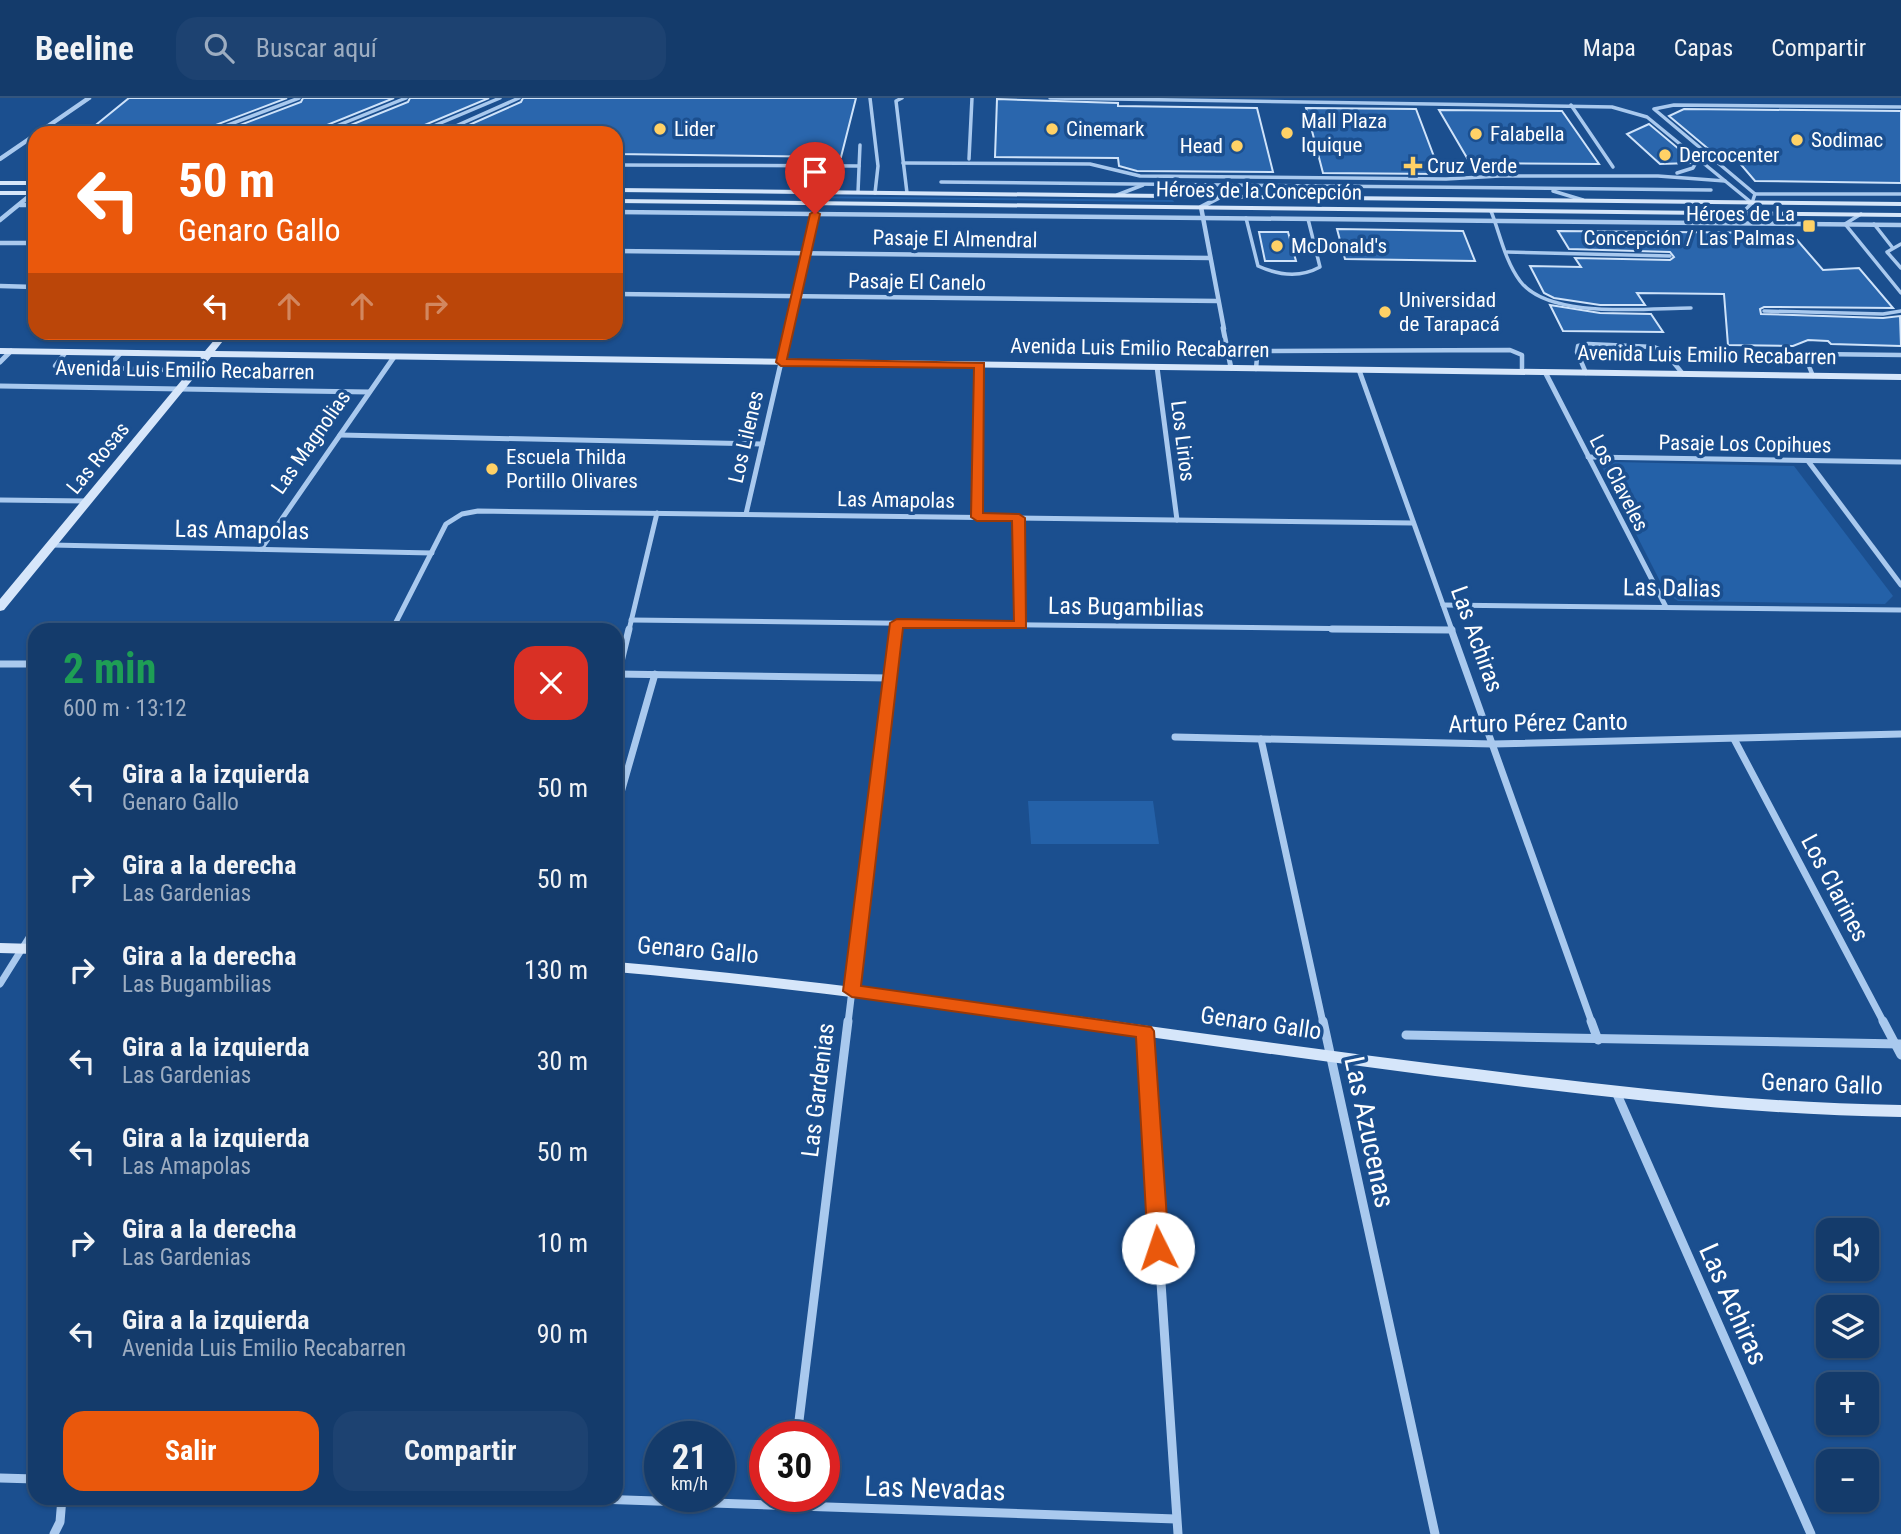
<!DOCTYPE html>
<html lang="es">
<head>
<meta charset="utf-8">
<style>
	body { margin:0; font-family:"Roboto Condensed",sans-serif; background:#1d4271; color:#f1f3f6; height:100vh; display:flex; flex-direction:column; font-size:26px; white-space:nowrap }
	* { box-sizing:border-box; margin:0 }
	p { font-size:23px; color:#9dadc1 }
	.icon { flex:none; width:38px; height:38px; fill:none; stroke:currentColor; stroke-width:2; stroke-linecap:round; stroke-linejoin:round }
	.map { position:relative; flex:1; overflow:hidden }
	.panel { position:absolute; left:28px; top:525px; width:595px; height:882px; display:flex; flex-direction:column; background:#143b6b; border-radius:21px; box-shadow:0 2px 5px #0004,0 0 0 2px #33557e }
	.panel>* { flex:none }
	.guide { position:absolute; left:28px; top:28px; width:595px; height:214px; border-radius:21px; box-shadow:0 2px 5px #0004,0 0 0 2px #33557e; background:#ea580c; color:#fff; overflow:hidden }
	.tools { position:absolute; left:1816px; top:1120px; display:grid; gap:14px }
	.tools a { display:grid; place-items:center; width:63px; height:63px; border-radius:14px; background:#143b6b; box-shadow:0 2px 5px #0004,0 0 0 2px #33557e; font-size:35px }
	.speed { position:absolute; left:644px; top:1323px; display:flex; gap:14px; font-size:35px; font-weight:700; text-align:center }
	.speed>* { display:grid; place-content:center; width:91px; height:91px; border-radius:50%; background:#143b6b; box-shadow:0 2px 5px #0004,0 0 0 2px #33557e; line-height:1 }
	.speed small { font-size:18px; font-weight:400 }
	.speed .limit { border:10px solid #d22; background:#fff; color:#111 }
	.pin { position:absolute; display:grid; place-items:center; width:60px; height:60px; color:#fff; margin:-72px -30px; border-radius:50% 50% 50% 0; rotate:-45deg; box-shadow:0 0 7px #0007 }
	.pin .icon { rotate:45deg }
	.me { position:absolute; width:77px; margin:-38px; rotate:356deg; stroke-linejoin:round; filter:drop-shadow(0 0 5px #0008) }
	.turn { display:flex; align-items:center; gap:24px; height:147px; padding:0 35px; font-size:32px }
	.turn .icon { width:91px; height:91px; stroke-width:2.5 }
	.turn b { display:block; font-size:49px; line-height:60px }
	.lanes { display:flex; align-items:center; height:66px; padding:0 35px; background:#0003; justify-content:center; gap:35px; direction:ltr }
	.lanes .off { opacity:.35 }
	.round { display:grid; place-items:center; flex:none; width:74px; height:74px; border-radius:21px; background:#1d4271 }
	.overview { display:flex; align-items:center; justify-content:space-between; height:119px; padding:0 35px }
	h1 { font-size:42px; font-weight:700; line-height:52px; color:#1e9e55 }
	.cta { display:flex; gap:14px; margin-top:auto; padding:14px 35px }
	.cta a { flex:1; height:80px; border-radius:21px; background:#ea580c; color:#fff; font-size:28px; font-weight:700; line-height:80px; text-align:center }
	.cta a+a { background:#1d4271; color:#f1f3f6 }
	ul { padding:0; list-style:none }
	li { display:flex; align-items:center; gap:21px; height:91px; padding:0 35px }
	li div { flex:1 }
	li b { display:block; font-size:26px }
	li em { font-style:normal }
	header { display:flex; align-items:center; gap:42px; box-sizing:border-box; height:98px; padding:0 35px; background:#143b6b; border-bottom:2px solid #33557e }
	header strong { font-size:33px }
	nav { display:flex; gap:38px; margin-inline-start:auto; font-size:24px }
	.search { width:490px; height:63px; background:#1d4271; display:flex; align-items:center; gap:18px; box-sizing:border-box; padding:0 24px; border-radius:21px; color:#9dadc1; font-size:26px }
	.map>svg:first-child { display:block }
	.green { fill:#2461a8 }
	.building { fill:#2a66ad; stroke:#cfe3fa; stroke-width:2 }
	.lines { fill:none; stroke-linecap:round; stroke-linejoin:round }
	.lane-far1 { stroke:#a9c9ee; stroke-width:3.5 }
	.lane { stroke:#a9c9ee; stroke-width:4.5 }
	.street-far3 { stroke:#a9c9ee; stroke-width:4.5 }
	.street-far2 { stroke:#a9c9ee; stroke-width:5 }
	.street-far1 { stroke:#a9c9ee; stroke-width:7 }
	.street { stroke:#a9c9ee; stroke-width:9 }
	.secondary { fill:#d6e6fa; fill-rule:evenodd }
	.route { fill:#ea580c; stroke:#983908; stroke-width:2 }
	.poi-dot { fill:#ffd166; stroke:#1b4f8f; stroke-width:2.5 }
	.labels { text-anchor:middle; stroke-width:7; stroke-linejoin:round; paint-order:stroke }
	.far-poi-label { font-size:21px; fill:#fff; stroke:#1b4f8f; text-anchor:start }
	.far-street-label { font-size:21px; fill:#fff; stroke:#1b4f8f }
	.street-label { font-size:24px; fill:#fff; stroke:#1b4f8f }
	.near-street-label { font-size:28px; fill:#fff; stroke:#1b4f8f }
</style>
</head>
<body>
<header>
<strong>Beeline</strong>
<div class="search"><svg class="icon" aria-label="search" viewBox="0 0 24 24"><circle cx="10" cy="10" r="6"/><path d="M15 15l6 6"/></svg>Buscar aquí</div>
<nav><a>Mapa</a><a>Capas</a><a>Compartir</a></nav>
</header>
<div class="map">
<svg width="1901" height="1436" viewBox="0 0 1901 1436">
	<rect width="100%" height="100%" fill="#1b4f8f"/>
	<g class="green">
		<path d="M 800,98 L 1173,102 L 1174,104 L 799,100 Z"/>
		<path d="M 1615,364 L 1794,368 L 1893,498 L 1885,506 L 1678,503 L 1666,495 L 1602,369 Z"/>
		<path d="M 1028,703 L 1153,703 L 1159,746 L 1031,746 Z"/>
	</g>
	<g class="building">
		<path d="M 129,0 L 287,0 L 205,31 L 203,35 L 86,35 Z"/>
		<path d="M 303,0 L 394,0 L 317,31 L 315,35 L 219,35 L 301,4 Z"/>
		<path d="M 410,0 L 489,0 L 415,31 L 413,35 L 331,35 L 408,4 Z"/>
		<path d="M 523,0 L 856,0 L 841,59 L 616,56 L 616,35 L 451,35 L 521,4 Z"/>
		<path d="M 997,1 L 1118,5 L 1118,8 L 1257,10 L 1273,74 L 1137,73 L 1119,68 L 1118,60 L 995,59 Z"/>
		<path d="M 1306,10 L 1416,11 L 1436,64 L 1431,64 L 1437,76 L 1323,75 Z"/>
		<path d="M 1684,11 L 1901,13 L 1901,85 L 1755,83 L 1738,63 L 1724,64 L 1669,18 Z"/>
		<path d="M 1439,12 L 1562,13 L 1599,66 L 1470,65 Z"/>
		<path d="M 1649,26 L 1692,62 L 1691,65 L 1660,66 L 1627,36 Z"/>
		<path d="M 1337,131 L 1463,133 L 1475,163 L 1345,161 Z"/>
		<path d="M 1558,133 L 1791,135 L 1823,172 L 1859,170 L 1893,210 L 1764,209 L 1760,211 L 1761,216 L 1883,220 L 1900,218 L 1901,248 L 1831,246 L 1828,243 L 1808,242 L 1793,248 L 1728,247 L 1724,196 L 1637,195 L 1645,207 L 1600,207 L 1554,200 L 1544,195 L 1530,168 L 1581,169 L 1575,160 L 1670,162 L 1674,159 L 1670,154 L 1569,151 Z"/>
		<path d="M 1259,134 L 1288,134 L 1296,163 L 1265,163 Z"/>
		<path d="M 1550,207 L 1600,215 L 1651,216 L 1663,234 L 1563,233 Z"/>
	</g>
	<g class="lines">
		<g class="lane-far1">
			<path d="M 870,0 L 878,68 L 875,95"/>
			<path d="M 902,0 L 896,3 L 907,95"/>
			<path d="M 1050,0 L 1612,9 L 1647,19 L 1752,105"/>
			<path d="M 1571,7 L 1613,69"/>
			<path d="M 207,35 L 299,0"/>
			<path d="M 319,35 L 406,0"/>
			<path d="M 417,35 L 500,0"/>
			<path d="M 440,35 L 519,0"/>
			<path d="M 969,61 L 972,0"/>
			<path d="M 903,65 L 1090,66 L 1140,78 L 1446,81 L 1500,78 L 1658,78 L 1725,83"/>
			<path d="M 616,67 L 859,68"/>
			<path d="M 1677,75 L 1693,70 L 1698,61"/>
			<path d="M 941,84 L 1711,92"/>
			<path d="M 1553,93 L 1583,102"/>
			<path d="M 858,94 L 860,47"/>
			<path d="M 1755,96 L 1901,96"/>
			<path d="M 1117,97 L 1143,87"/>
			<path d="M 1491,113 C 1500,136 1505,163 1520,183 C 1549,222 1647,210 1691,210"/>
			<path d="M 1743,114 L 1752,105 L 1755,96 L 1654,11 L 1674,7 L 1901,9"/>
			<path d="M 1861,116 L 1845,126 L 1901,195"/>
			<path d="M 1246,120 L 1258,168 C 1278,177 1300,180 1320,169 L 1308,121"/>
			<path d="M 1874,126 L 1892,149"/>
			<path d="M 1901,146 L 1887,154 L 1901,170"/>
			<path d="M 1507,154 L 1670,158"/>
			<path d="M 1764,213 L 1883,216 L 1901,213"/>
		</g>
		<g class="lane">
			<path d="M 66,254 L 55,268 L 193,273"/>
			<path d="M 106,271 L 121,255"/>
			<path d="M 1256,271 L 1257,259 L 1268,253 L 1510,252 L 1522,257 L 1522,274"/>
			<path d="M 1586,275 L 1577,254 L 1578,248 L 1588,246 L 1654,249 L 1664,253 L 1683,276"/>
			<path d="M 1813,278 L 1806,261 L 1814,256 L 1901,257"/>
		</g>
		<g class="street-far3">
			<path d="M 38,35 L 89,0"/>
			<path d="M 0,61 L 35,37"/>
			<path d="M 1222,98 L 1201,109 L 1224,231"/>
			<path d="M 20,107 L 35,107"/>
			<path d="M 616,114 L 1901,127"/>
			<path d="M 0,122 L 33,95"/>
			<path d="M 0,145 L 35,145"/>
			<path d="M 616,153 L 1210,160"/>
			<path d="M 0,188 L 35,189"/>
			<path d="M 616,196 L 1218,203"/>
			<path d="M 788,231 L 817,105"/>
		</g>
		<g class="street-far2">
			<path d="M 1223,230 L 1231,270"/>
			<path d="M 0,264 L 11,253"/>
			<path d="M 1157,269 L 1177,422"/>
			<path d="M 1359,272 L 1452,532"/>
			<path d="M 1545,274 L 1666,509"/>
			<path d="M 0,288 L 369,294"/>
			<path d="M 340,337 L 762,346"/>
			<path d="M 1588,359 L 1901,364"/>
			<path d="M 1808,363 L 1901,487"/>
			<path d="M 0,402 L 87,403"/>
			<path d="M 746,416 L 789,230"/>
			<path d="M 977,419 L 980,267"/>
			<path d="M 1019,420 L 1021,527"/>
			<path d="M 51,447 L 432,455"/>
			<path d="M 261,451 L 394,259"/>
			<path d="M 1443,507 L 1901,512"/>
			<path d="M 631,522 L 1452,532"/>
			<path d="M 392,532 L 446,426 L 462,416 L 478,413 L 1413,425"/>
			<path d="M 629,532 L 657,415"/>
			<path d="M 896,532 L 897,525"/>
		</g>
		<g class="street-far1">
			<path d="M 1332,531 L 1452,532"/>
			<path d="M 1451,531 L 1592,925"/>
			<path d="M 0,566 L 35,566"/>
			<path d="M 616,576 L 890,580"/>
			<path d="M 618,576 L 629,531"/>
			<path d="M 1175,639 L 1493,646 L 1901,636"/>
			<path d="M 1261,641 L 1323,925"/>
			<path d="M 1734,641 L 1884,925"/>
			<path d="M 616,712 L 655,576"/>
			<path d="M 0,886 L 35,830"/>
			<path d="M 848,925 L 896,531"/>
		</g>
		<g class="street">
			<path d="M 1323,923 L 1435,1436"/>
			<path d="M 1591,923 L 1598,942"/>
			<path d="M 1883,923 L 1901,957"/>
			<path d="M 1144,933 L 1178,1436"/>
			<path d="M 1406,937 L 1901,946"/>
			<path d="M 1616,994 L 1811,1436"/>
			<path d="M 797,1339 L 848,923"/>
			<path d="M 0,1380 L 35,1381"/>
			<path d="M 568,1400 L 1176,1421"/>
			<path d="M 54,1436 L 60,1424 L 62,1400"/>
		</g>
		<g class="secondary">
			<rect x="0" y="83" width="35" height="4"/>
			<path d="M 616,90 L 1901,104 L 1901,108 L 616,94 Z"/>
			<rect x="0" y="93" width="35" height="4"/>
			<path d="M 616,101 L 1901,115 L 1901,119 L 616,105 Z"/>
			<path d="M 221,234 L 230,234 L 215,253 L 1901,276 L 1901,282 L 211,259 L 4,512 L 0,513 L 0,501 L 201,259 L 0,256 L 0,250 L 205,253 Z"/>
			<path d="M 0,845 L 35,846 L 35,856 L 0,855 Z"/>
			<path d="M 616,864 C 890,888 1162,932 1435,966 C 1590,985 1745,1005 1901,1007 L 1901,1019 C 1745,1017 1590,997 1435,978 C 1162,943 890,898 616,874 Z"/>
		</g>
	</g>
	<path class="route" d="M 815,113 L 820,116 L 787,261 L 984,265 L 983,415 L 1019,416 L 1025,420 L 1026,530 L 903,530 L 861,888 L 1151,929 L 1154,933 L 1169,1150 L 1166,1156 L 1158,1158 L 1151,1156 L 1148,1150 L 1136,939 L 852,899 L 843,893 L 890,525 L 897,521 L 1014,523 L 1012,423 L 977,423 L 971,419 L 974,270 L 781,268 L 776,264 L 810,116 Z"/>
	<g class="poi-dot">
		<circle cx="660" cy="31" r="7"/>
		<circle cx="1052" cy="31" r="7"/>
		<circle cx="1287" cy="35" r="7"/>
		<circle cx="1476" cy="36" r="7"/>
		<circle cx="1797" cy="42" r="7"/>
		<circle cx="1237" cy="48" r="7"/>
		<circle cx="1665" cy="57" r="7"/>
		<path d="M1409.5 57.5h7v7h7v7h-7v7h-7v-7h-7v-7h7z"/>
		<rect x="1802" y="121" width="14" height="14" rx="3.5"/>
		<circle cx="1277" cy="148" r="7"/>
		<circle cx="1385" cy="214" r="7"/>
		<circle cx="492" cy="371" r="7"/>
	</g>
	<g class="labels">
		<g class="far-poi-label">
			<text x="1301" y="30">Mall Plaza<tspan x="1301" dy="24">Iquique</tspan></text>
			<text x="674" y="38">Lider</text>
			<text x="1066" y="38">Cinemark</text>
			<text x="1490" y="43">Falabella</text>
			<text x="1811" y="49">Sodimac</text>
			<text x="1223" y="55" text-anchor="end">Head</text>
			<text x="1679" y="64">Dercocenter</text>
			<text x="1427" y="75">Cruz Verde</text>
			<text x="1795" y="123" text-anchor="end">Héroes de La<tspan x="1795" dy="24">Concepción / Las Palmas</tspan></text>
			<text x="1291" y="155">McDonald's</text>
			<text x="1399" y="209">Universidad<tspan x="1399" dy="24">de Tarapacá</tspan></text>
			<text x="506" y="366">Escuela Thilda<tspan x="506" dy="24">Portillo Olivares</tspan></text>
		</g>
		<g class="far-street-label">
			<text transform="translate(1259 93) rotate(1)" y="7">Héroes de la Concepción</text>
			<text transform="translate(955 141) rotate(1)" y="7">Pasaje El Almendral</text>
			<text transform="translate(917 184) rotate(1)" y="7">Pasaje El Canelo</text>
			<text transform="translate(1140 250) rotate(1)" y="7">Avenida Luis Emilio Recabarren</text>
			<text transform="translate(1707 257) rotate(1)" y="7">Avenida Luis Emilio Recabarren</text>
			<text transform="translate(185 272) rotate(1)" y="7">Avenida Luis Emilio Recabarren</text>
			<text transform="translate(746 339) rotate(-77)" y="7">Los Lilenes</text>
			<text transform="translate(1183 343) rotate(83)" y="7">Los Lirios</text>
			<text transform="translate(311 344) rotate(-55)" y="7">Las Magnolias</text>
			<text transform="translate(1745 346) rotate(1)" y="7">Pasaje Los Copihues</text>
			<text transform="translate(98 360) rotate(-51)" y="7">Las Rosas</text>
			<text transform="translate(1619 385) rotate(63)" y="7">Los Claveles</text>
			<text transform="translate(896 402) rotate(1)" y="7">Las Amapolas</text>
		</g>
		<g class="street-label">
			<text transform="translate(242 432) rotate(1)" y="8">Las Amapolas</text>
			<text transform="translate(1672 490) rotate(1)" y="8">Las Dalias</text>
			<text transform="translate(1126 509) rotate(1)" y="8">Las Bugambilias</text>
			<text transform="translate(1477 541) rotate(70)" y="8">Las Achiras</text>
			<text transform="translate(1538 625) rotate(-1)" y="8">Arturo Pérez Canto</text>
			<text transform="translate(1835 790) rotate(62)" y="8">Los Clarines</text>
			<text transform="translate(698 852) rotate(5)" y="8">Genaro Gallo</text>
			<text transform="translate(1261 925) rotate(8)" y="8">Genaro Gallo</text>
			<text transform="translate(1822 986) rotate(2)" y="8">Genaro Gallo</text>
			<text transform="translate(818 992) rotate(-83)" y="8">Las Gardenias</text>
		</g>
		<g class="near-street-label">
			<text transform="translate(1370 1034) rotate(78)" y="10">Las Azucenas</text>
			<text transform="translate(1734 1206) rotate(66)" y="10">Las Achiras</text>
			<text transform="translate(935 1390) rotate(2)" y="10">Las Nevadas</text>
		</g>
	</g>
</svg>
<div class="tools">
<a><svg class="icon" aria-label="sound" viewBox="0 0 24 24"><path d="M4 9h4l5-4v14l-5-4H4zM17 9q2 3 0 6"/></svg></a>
<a><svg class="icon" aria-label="layers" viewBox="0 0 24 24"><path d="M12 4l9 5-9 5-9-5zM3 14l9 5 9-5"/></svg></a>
<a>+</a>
<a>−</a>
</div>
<div class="speed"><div>21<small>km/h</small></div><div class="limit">30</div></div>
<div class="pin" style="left:815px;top:116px;background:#d93025"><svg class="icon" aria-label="arrive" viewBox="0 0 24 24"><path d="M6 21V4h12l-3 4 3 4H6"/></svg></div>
<svg class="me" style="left:1158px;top:1150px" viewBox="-20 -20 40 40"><circle r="19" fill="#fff"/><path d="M0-13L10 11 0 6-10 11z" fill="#ea580c"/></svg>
<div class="guide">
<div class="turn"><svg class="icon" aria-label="left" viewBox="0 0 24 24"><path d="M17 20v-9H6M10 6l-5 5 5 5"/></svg><div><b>50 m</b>Genaro Gallo</div></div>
<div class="lanes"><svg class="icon" aria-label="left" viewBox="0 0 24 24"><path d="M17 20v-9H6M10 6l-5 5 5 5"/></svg><svg class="icon off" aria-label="ahead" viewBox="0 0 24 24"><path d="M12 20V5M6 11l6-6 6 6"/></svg><svg class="icon off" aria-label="ahead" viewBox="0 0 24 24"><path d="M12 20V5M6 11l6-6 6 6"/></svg><svg class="icon off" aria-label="right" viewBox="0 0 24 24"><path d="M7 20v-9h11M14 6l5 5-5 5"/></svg></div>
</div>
<section class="panel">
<div class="overview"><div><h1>2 min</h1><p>600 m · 13:12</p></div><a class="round" style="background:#d93025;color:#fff"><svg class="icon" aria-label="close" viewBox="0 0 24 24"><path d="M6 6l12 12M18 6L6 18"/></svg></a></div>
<ul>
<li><svg class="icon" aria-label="left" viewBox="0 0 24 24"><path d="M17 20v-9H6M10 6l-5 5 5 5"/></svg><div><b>Gira a la izquierda</b><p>Genaro Gallo</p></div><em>50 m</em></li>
<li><svg class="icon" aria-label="right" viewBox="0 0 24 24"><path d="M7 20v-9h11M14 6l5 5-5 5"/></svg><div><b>Gira a la derecha</b><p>Las Gardenias</p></div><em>50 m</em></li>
<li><svg class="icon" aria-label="right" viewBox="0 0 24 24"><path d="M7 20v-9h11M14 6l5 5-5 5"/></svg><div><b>Gira a la derecha</b><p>Las Bugambilias</p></div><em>130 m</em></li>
<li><svg class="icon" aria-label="left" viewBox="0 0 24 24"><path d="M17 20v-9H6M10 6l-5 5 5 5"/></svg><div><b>Gira a la izquierda</b><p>Las Gardenias</p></div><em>30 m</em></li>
<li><svg class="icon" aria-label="left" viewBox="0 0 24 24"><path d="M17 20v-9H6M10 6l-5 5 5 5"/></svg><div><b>Gira a la izquierda</b><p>Las Amapolas</p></div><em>50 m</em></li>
<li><svg class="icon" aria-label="right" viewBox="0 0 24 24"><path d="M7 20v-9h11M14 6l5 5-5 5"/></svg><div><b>Gira a la derecha</b><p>Las Gardenias</p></div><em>10 m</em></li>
<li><svg class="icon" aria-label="left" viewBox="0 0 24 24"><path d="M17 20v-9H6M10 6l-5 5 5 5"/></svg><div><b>Gira a la izquierda</b><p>Avenida Luis Emilio Recabarren</p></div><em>90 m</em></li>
</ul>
<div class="cta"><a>Salir</a><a>Compartir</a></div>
</section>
</div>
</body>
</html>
